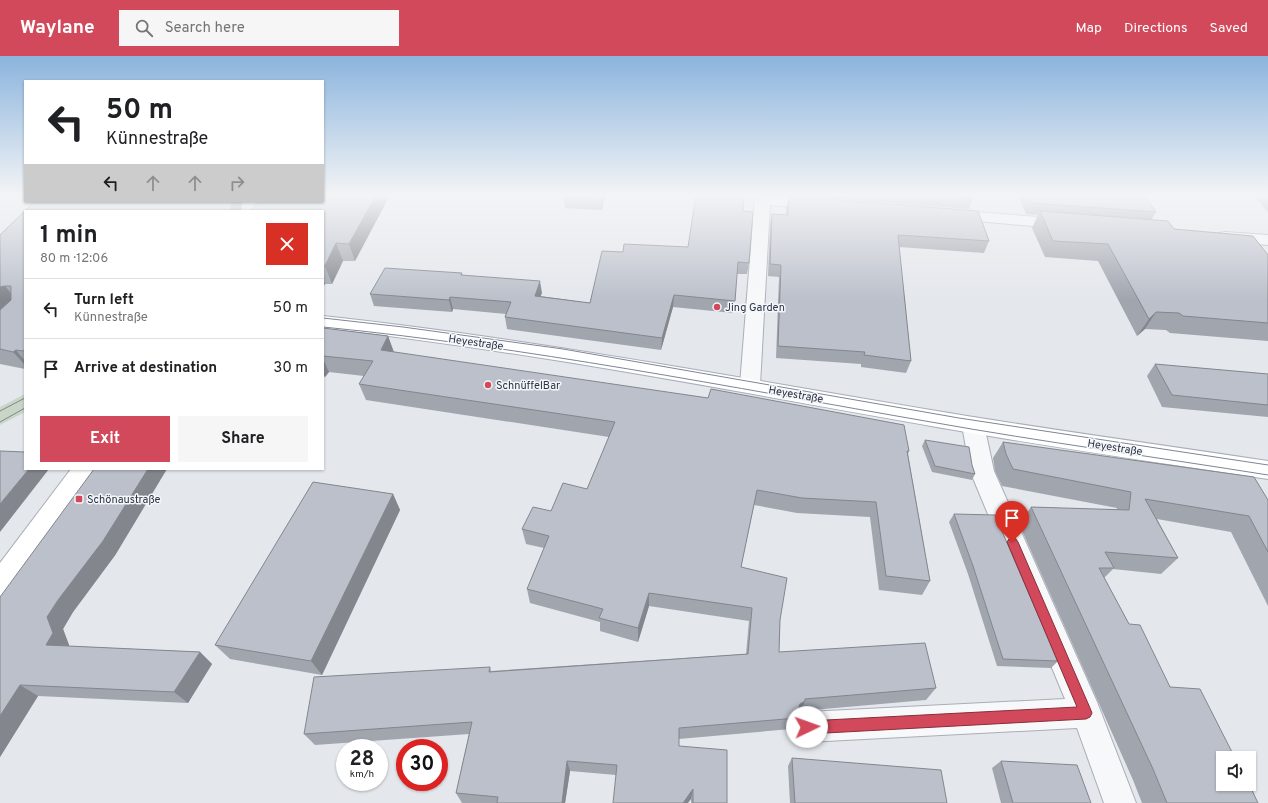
<!DOCTYPE html>
<html lang="en">
<head>
<meta charset="utf-8">
<style>
	body { margin:0; font-family:Overpass,sans-serif; background:#f6f6f6; color:#202124; height:100vh; display:flex; flex-direction:column; font-size:15px; white-space:nowrap }
	* { box-sizing:border-box; margin:0 }
	p { font-size:13px; color:#757577 }
	.icon { flex:none; width:22px; height:22px; fill:none; stroke:currentColor; stroke-width:2; stroke-linecap:round; stroke-linejoin:round }
	.map { position:relative; flex:1; overflow:hidden }
	.panel { position:absolute; left:24px; top:154px; width:300px; height:260px; display:flex; flex-direction:column; background:#fff; border-radius:0px; box-shadow:0 1px 3px #0004 }
	.panel>* { flex:none }
	.top-card { position:absolute; left:24px; top:24px; width:300px; height:122px; border-radius:0px; box-shadow:0 1px 3px #0004; background:#fff; color:#202124; overflow:hidden }
	.controls { position:absolute; left:1216px; top:695px; display:grid; gap:8px }
	.controls a { display:grid; place-items:center; width:40px; height:40px; border-radius:0px; background:#fff; box-shadow:0 1px 3px #0004; font-size:20px }
	.speed { position:absolute; left:336px; top:683px; display:flex; gap:8px; font-size:20px; font-weight:700; text-align:center }
	.speed>* { display:grid; place-content:center; width:52px; height:52px; border-radius:50%; background:#fff; box-shadow:0 1px 3px #0004; line-height:1 }
	.speed small { font-size:10px; font-weight:400 }
	.speed .limit { border:6px solid #d22; background:#fff; color:#111 }
	.pin { position:absolute; display:grid; place-items:center; width:34px; height:34px; color:#fff; margin:-41px -17px; border-radius:50% 50% 50% 0; rotate:-45deg; box-shadow:0 0 4px #0007 }
	.pin .icon { rotate:45deg }
	.me { position:absolute; width:44px; margin:-22px; rotate:87deg; stroke-linejoin:round; filter:drop-shadow(0 0 3px #0008) }
	.turn { display:flex; align-items:center; gap:14px; height:84px; padding:0 16px; font-size:18px }
	.turn .icon { width:52px; height:52px; stroke-width:2.5 }
	.turn b { display:block; font-size:28px; line-height:34px }
	.lanes { display:flex; align-items:center; height:38px; padding:0 16px; background:#0003; justify-content:center; gap:20px; direction:ltr }
	.lanes .off { opacity:.35 }
	.round { display:grid; place-items:center; flex:none; width:42px; height:42px; border-radius:0px; background:#f6f6f6 }
	.overview { display:flex; align-items:center; justify-content:space-between; height:68px; padding:0 16px }
	h1 { font-size:24px; font-weight:700; line-height:30px }
	.button { display:flex; gap:8px; margin-top:auto; padding:8px 16px }
	.button a { flex:1; height:46px; border-radius:0px; background:#d1495b; color:#fff; font-size:16px; font-weight:700; line-height:46px; text-align:center }
	.button a+a { background:#f6f6f6; color:#202124 }
	ul { padding:0; list-style:none }
	li { display:flex; align-items:center; gap:12px; height:60px; padding:0 16px; border-top:1px solid #e0e0e0 }
	li div { flex:1 }
	li b { display:block; font-size:15px }
	li em { font-style:normal }
	header { display:flex; align-items:center; gap:24px; box-sizing:border-box; height:56px; padding:0 20px; background:#d1495b; color:#fff }
	header strong { font-size:19px }
	nav { display:flex; gap:22px; margin-inline-start:auto; font-size:14px }
	.search { width:280px; height:36px; background:#f6f6f6; display:flex; align-items:center; gap:10px; box-sizing:border-box; padding:0 14px; border-radius:0px; color:#757577; font-size:15px }
	.map>svg:first-child { display:block }
	.green { fill:#c9d6c5 }
	.lines { fill:none; stroke-linecap:round; stroke-linejoin:round }
	.street-casing { stroke:#a9aeb7; stroke-width:2 }
	.secondary-casing { stroke:#a9aeb7; stroke-width:2 }
	.street { fill:#f7f8fa; fill-rule:evenodd }
	.secondary { fill:#fff; fill-rule:evenodd }
	.tram { stroke:#7d8696; stroke-width:1 }
	.wall { fill:#a1a5ae }
	.shaded-wall { fill:#83868d }
	.building { fill:#bbc0ca; stroke:#83868d }
	.route { fill:#d1495b; stroke:#882f3b }
	.poi-dot { fill:#d1495b; stroke:#f4f6f9; stroke-width:1.5 }
	.labels { text-anchor:middle; stroke-width:3; stroke-linejoin:round; paint-order:stroke }
	.poi-label { font-size:11px; fill:#2b3445; stroke:#f4f6f9; text-anchor:start }
	.street-label { font-size:11px; fill:#2b3445; stroke:#f4f6f9 }
</style>
</head>
<body>
<header>
<strong>Waylane</strong>
<div class="search"><svg class="icon" aria-label="search" viewBox="0 0 24 24"><circle cx="10" cy="10" r="6"/><path d="M15 15l6 6"/></svg>Search here</div>
<nav><a>Map</a><a>Directions</a><a>Saved</a></nav>
</header>
<div class="map">
<svg width="1268" height="747" viewBox="0 0 1268 747">
	<rect width="100%" height="100%" fill="#e4e7ec"/>
	<path class="green" d="M 25,338 L 25,356 L 0,369 L 0,351 Z"/>
	<g class="lines">
		<defs>
			<g id="street">
				<path d="M 755,139 L 771,139 L 816,144 L 822,146 L 824,149 L 822,152 L 816,154 L 770,149 L 760,329 L 757,334 L 750,336 L 743,334 L 740,329 Z"/>
				<path d="M 950,154 L 1065,163 L 1071,165 L 1073,168 L 1071,171 L 1065,173 L 944,162 L 942,159 L 944,156 Z"/>
				<path d="M 1225,176 L 1268,179 L 1268,189 L 1219,185 L 1217,181 L 1219,177 Z"/>
				<path d="M 973,361 L 981,363 L 984,369 L 994,415 L 1097,646 L 1136,747 L 1104,747 L 1077,672 L 807,686 L 796,682 L 792,671 L 796,660 L 807,656 L 1065,643 L 970,415 L 962,369 L 965,363 Z"/>
			</g>
			<g id="secondary">
				<path d="M 323,260 C 527,282 728,320 931,354 C 1043,373 1156,388 1268,405 L 1268,423 C 1156,406 1043,390 931,370 C 728,334 527,295 323,272 Z"/>
				<path d="M 71,413 L 96,413 L 9,536 L 0,540 L 0,507 Z"/>
			</g>
		</defs>
		<use href="#street" class="street-casing"/>
		<use href="#secondary" class="secondary-casing"/>
		<use href="#street" class="street"/>
		<use href="#secondary" class="secondary"/>
		<g class="tram">
			<path d="M 323,262 L 403,271 L 563,293 L 959,362 L 1268,409"/>
			<path d="M 323,271 C 527,291 729,331 931,366 C 1043,386 1156,401 1268,419"/>
			<path d="M 0,355 L 25,342"/>
			<path d="M 0,366 L 25,352"/>
		</g>
	</g>
	<g class="wall">
		<path d="M 390,139 L 355,205 L 343,205 L 332,228 L 325,228 L 323,231 L 323,155 Z"/>
		<path d="M 605,139 L 602,154 L 565,152 L 564,142 Z"/>
		<path d="M 789,139 L 971,139 L 973,143 L 969,153 Z"/>
		<path d="M 1018,139 L 1144,139 L 1156,156 L 1151,164 L 1174,173 L 1268,199 L 1268,285 L 1170,277 L 1166,274 L 1145,273 L 1137,280 L 1098,205 L 1045,201 L 1032,172 L 1038,159 L 1026,158 Z"/>
		<path d="M 1253,139 L 1268,139 L 1268,156 Z"/>
		<path d="M 789,140 L 989,185 L 984,197 L 899,191 L 911,305 L 906,317 L 861,311 L 861,308 L 776,302 L 779,221 L 768,220 L 770,169 L 772,158 L 786,159 L 786,152 Z"/>
		<path d="M 25,155 L 25,313 L 0,308 L 0,179 Z"/>
		<path d="M 743,155 L 749,207 L 747,218 L 737,218 L 733,257 L 673,251 L 661,294 L 507,273 L 505,261 L 506,258 L 453,253 L 452,256 L 374,250 L 370,238 L 462,217 L 462,219 L 542,237 L 540,240 L 590,247 L 623,196 L 688,191 Z"/>
		<path d="M 323,272 L 388,280 L 393,296 L 909,395 L 908,398 L 930,525 L 922,539 L 879,534 L 870,461 L 797,457 L 754,449 L 741,511 L 780,564 L 779,596 L 936,632 L 926,644 L 801,655 L 800,657 L 796,659 L 797,662 L 791,673 L 679,683 L 679,690 L 727,747 L 691,747 L 691,743 L 616,719 L 570,715 L 565,747 L 462,747 L 456,737 L 469,678 L 315,689 L 304,678 L 490,611 L 491,615 L 746,598 L 749,565 L 649,550 L 638,586 L 600,575 L 600,566 L 530,547 L 527,533 L 544,492 L 526,488 L 522,473 L 587,433 L 609,381 L 366,344 L 359,328 L 364,320 L 329,316 L 325,321 L 323,320 Z"/>
		<path d="M 1155,308 L 1268,318 L 1268,361 L 1162,351 L 1147,320 Z"/>
		<path d="M 925,384 L 972,409 L 975,418 L 972,424 L 932,416 L 922,390 Z"/>
		<path d="M 1003,386 L 1268,444 L 1268,550 L 1231,476 L 1157,463 L 1178,502 L 1161,518 L 1113,513 L 1104,522 L 1129,568 L 1170,631 L 1258,747 L 1142,747 L 1133,724 L 1019,468 L 1031,451 L 1117,454 L 1117,452 L 1002,430 L 995,415 L 993,402 Z"/>
		<path d="M 393,438 L 400,454 L 322,619 L 230,603 L 215,589 Z"/>
		<path d="M 954,458 L 1058,605 L 1051,612 L 997,610 L 968,518 L 949,466 Z"/>
		<path d="M 116,498 L 73,556 L 63,573 L 69,589 L 69,590 L 200,596 L 212,608 L 188,647 L 38,640 L 0,701 L 0,541 Z"/>
		<path d="M 792,702 L 947,747 L 790,747 L 788,710 Z"/>
		<path d="M 1001,705 L 1091,747 L 1001,747 L 992,712 Z"/>
	</g>
	<g class="shaded-wall">
		<path d="M 376,139 L 390,139 L 355,205 L 349,188 Z"/>
		<path d="M 603,139 L 605,139 L 602,154 L 601,144 Z"/>
		<path d="M 232,145 L 243,145 L 241,155 L 230,155 Z"/>
		<path d="M 336,187 L 343,205 L 332,228 L 325,210 Z"/>
		<path d="M 323,224 L 325,228 L 323,231 Z"/>
		<path d="M 540,225 L 542,237 L 536,251 L 535,240 Z"/>
		<path d="M 5,230 L 20,248 L 0,261 L 0,231 Z"/>
		<path d="M 674,239 L 673,251 L 661,294 L 662,282 Z"/>
		<path d="M 450,241 L 453,253 L 452,256 L 449,244 Z"/>
		<path d="M 1156,256 L 1145,273 L 1137,280 L 1149,263 Z"/>
		<path d="M 388,280 L 394,296 L 386,310 L 381,294 Z"/>
		<path d="M 16,294 L 25,305 L 25,309 L 13,296 Z"/>
		<path d="M 323,303 L 329,316 L 325,321 L 323,315 Z"/>
		<path d="M 29,413 L 49,413 L 0,476 L 0,448 Z"/>
		<path d="M 148,413 L 167,413 L 116,498 L 73,556 L 63,573 L 69,589 L 62,601 L 46,589 L 47,561 Z"/>
		<path d="M 393,438 L 400,454 L 322,619 L 311,605 Z"/>
		<path d="M 649,537 L 649,550 L 638,586 L 638,572 Z"/>
		<path d="M 200,596 L 212,608 L 188,647 L 174,636 Z"/>
		<path d="M 20,629 L 38,640 L 0,701 L 0,660 Z"/>
		<path d="M 805,645 L 800,657 L 795,659 L 800,648 Z"/>
		<path d="M 567,705 L 570,715 L 565,747 L 562,747 Z"/>
		<path d="M 693,733 L 691,743 L 688,747 L 683,747 Z"/>
	</g>
	<g class="building">
		<path d="M 323,139 L 376,139 L 349,188 L 336,187 L 325,210 L 323,210 L 323,155 L 250,155 L 259,145 L 323,145 Z"/>
		<path d="M 565,139 L 603,139 L 601,144 L 564,142 Z"/>
		<path d="M 696,139 L 744,139 L 743,155 L 753,156 L 749,207 L 738,206 L 735,245 L 674,239 L 662,282 L 505,261 L 511,246 L 450,241 L 449,244 L 370,238 L 385,212 L 462,217 L 461,219 L 540,225 L 535,240 L 590,247 L 602,195 L 623,196 L 624,188 L 688,191 Z"/>
		<path d="M 916,139 L 971,139 L 973,143 Z"/>
		<path d="M 1028,139 L 1144,139 L 1156,156 L 1032,147 Z"/>
		<path d="M 789,140 L 978,155 L 989,185 L 898,179 L 911,305 L 864,299 L 865,296 L 778,290 L 781,209 L 770,208 L 772,158 L 788,159 Z"/>
		<path d="M 35,145 L 232,145 L 230,155 L 25,155 L 25,294 L 23,295 L 16,294 L 13,296 L 0,293 L 0,254 L 11,244 L 11,230 L 5,230 L 0,231 L 0,179 Z"/>
		<path d="M 1040,155 L 1168,165 L 1174,173 L 1253,180 L 1268,199 L 1268,267 L 1183,260 L 1179,257 L 1156,256 L 1149,263 L 1108,188 L 1053,185 Z"/>
		<path d="M 323,272 L 388,280 L 381,294 L 708,342 L 711,333 L 904,369 L 909,395 L 907,395 L 930,525 L 886,520 L 876,446 L 802,442 L 757,434 L 741,511 L 787,522 L 780,564 L 779,596 L 925,587 L 936,632 L 805,643 L 805,645 L 800,648 L 796,659 L 797,662 L 679,672 L 679,690 L 727,694 L 727,747 L 693,747 L 693,733 L 683,747 L 613,747 L 617,709 L 567,705 L 562,747 L 497,747 L 498,741 L 456,737 L 472,666 L 304,678 L 314,621 L 490,611 L 489,616 L 748,598 L 752,552 L 649,537 L 638,572 L 599,562 L 603,553 L 527,533 L 549,480 L 522,473 L 533,451 L 551,455 L 563,427 L 587,433 L 615,366 L 359,328 L 373,305 L 323,300 Z"/>
		<path d="M 1155,308 L 1268,318 L 1268,349 L 1172,339 Z"/>
		<path d="M 925,384 L 969,391 L 972,409 L 975,418 L 935,410 Z"/>
		<path d="M 1003,386 L 1254,421 L 1268,444 L 1268,496 L 1249,460 L 1145,443 L 1178,502 L 1105,496 L 1114,512 L 1099,512 L 1129,568 L 1140,569 L 1170,631 L 1200,633 L 1235,702 L 1223,702 L 1223,728 L 1249,728 L 1258,747 L 1167,747 L 1153,713 L 1031,451 L 1129,454 L 1131,436 L 1013,413 L 1006,398 Z"/>
		<path d="M 0,395 L 25,396 L 25,413 L 29,413 L 0,448 Z"/>
		<path d="M 94,413 L 148,413 L 103,485 L 58,544 L 47,561 L 53,577 L 46,589 L 200,596 L 174,636 L 20,629 L 0,660 L 0,541 Z"/>
		<path d="M 313,426 L 393,438 L 311,605 L 215,589 Z"/>
		<path d="M 954,458 L 995,459 L 1058,605 L 1003,603 L 973,510 Z"/>
		<path d="M 792,702 L 941,714 L 947,747 L 795,747 Z"/>
		<path d="M 1001,705 L 1077,709 L 1091,747 L 1013,747 Z"/>
	</g>
	<linearGradient id="sky" x2="0" y2="1"><stop stop-color="#8bb4dd"/><stop offset="0.57" stop-color="#f3f4f6"/><stop offset="1" stop-color="#f3f4f6" stop-opacity="0"/></linearGradient>
	<rect width="1268" height="244" fill="url(#sky)"/>
	<path class="route" d="M 1012,481 L 1016,483 L 1018,486 L 1090,652 L 1092,657 L 1090,661 L 1086,663 L 807,678 L 803,676 L 801,671 L 803,667 L 807,665 L 1077,651 L 1007,486 L 1009,483 Z"/>
	<g class="poi-dot">
		<circle cx="717" cy="251" r="4"/>
		<circle cx="488" cy="329" r="4"/>
		<rect x="75" y="439" width="8" height="8" rx="2"/>
	</g>
	<g class="labels">
		<g class="poi-label">
			<text x="725" y="255">Jing Garden</text>
			<text x="496" y="333">SchnüffelBar</text>
			<text x="87" y="447">Schönaustraße</text>
		</g>
		<g class="street-label">
			<text transform="translate(476 286) rotate(8)" y="4">Heyestraße</text>
			<text transform="translate(796 338) rotate(10)" y="4">Heyestraße</text>
			<text transform="translate(1115 391) rotate(9)" y="4">Heyestraße</text>
		</g>
	</g>
</svg>
<div class="controls">
<a><svg class="icon" aria-label="sound" viewBox="0 0 24 24"><path d="M4 9h4l5-4v14l-5-4H4zM17 9q2 3 0 6"/></svg></a>
</div>
<div class="speed"><div>28<small>km/h</small></div><div class="limit">30</div></div>
<div class="pin" style="left:1012px;top:486px;background:#d93025"><svg class="icon" aria-label="arrive" viewBox="0 0 24 24"><path d="M6 21V4h12l-3 4 3 4H6"/></svg></div>
<svg class="me" style="left:807px;top:671px" viewBox="-20 -20 40 40"><circle r="19" fill="#fff"/><path d="M0-13L10 11 0 6-10 11z" fill="#d1495b"/></svg>
<div class="top-card">
<div class="turn"><svg class="icon" aria-label="left" viewBox="0 0 24 24"><path d="M17 20v-9H6M10 6l-5 5 5 5"/></svg><div><b>50 m</b>Künnestraße</div></div>
<div class="lanes"><svg class="icon" aria-label="left" viewBox="0 0 24 24"><path d="M17 20v-9H6M10 6l-5 5 5 5"/></svg><svg class="icon off" aria-label="ahead" viewBox="0 0 24 24"><path d="M12 20V5M6 11l6-6 6 6"/></svg><svg class="icon off" aria-label="ahead" viewBox="0 0 24 24"><path d="M12 20V5M6 11l6-6 6 6"/></svg><svg class="icon off" aria-label="right" viewBox="0 0 24 24"><path d="M7 20v-9h11M14 6l5 5-5 5"/></svg></div>
</div>
<section class="panel">
<div class="overview"><div><h1>1 min</h1><p>80 m · 12:06</p></div><a class="round" style="background:#d93025;color:#fff"><svg class="icon" aria-label="close" viewBox="0 0 24 24"><path d="M6 6l12 12M18 6L6 18"/></svg></a></div>
<ul>
<li><svg class="icon" aria-label="left" viewBox="0 0 24 24"><path d="M17 20v-9H6M10 6l-5 5 5 5"/></svg><div><b>Turn left</b><p>Künnestraße</p></div><em>50 m</em></li>
<li><svg class="icon" aria-label="arrive" viewBox="0 0 24 24"><path d="M6 21V4h12l-3 4 3 4H6"/></svg><div><b>Arrive at destination</b></div><em>30 m</em></li>
</ul>
<div class="button"><a>Exit</a><a>Share</a></div>
</section>
</div>
</body>
</html>
